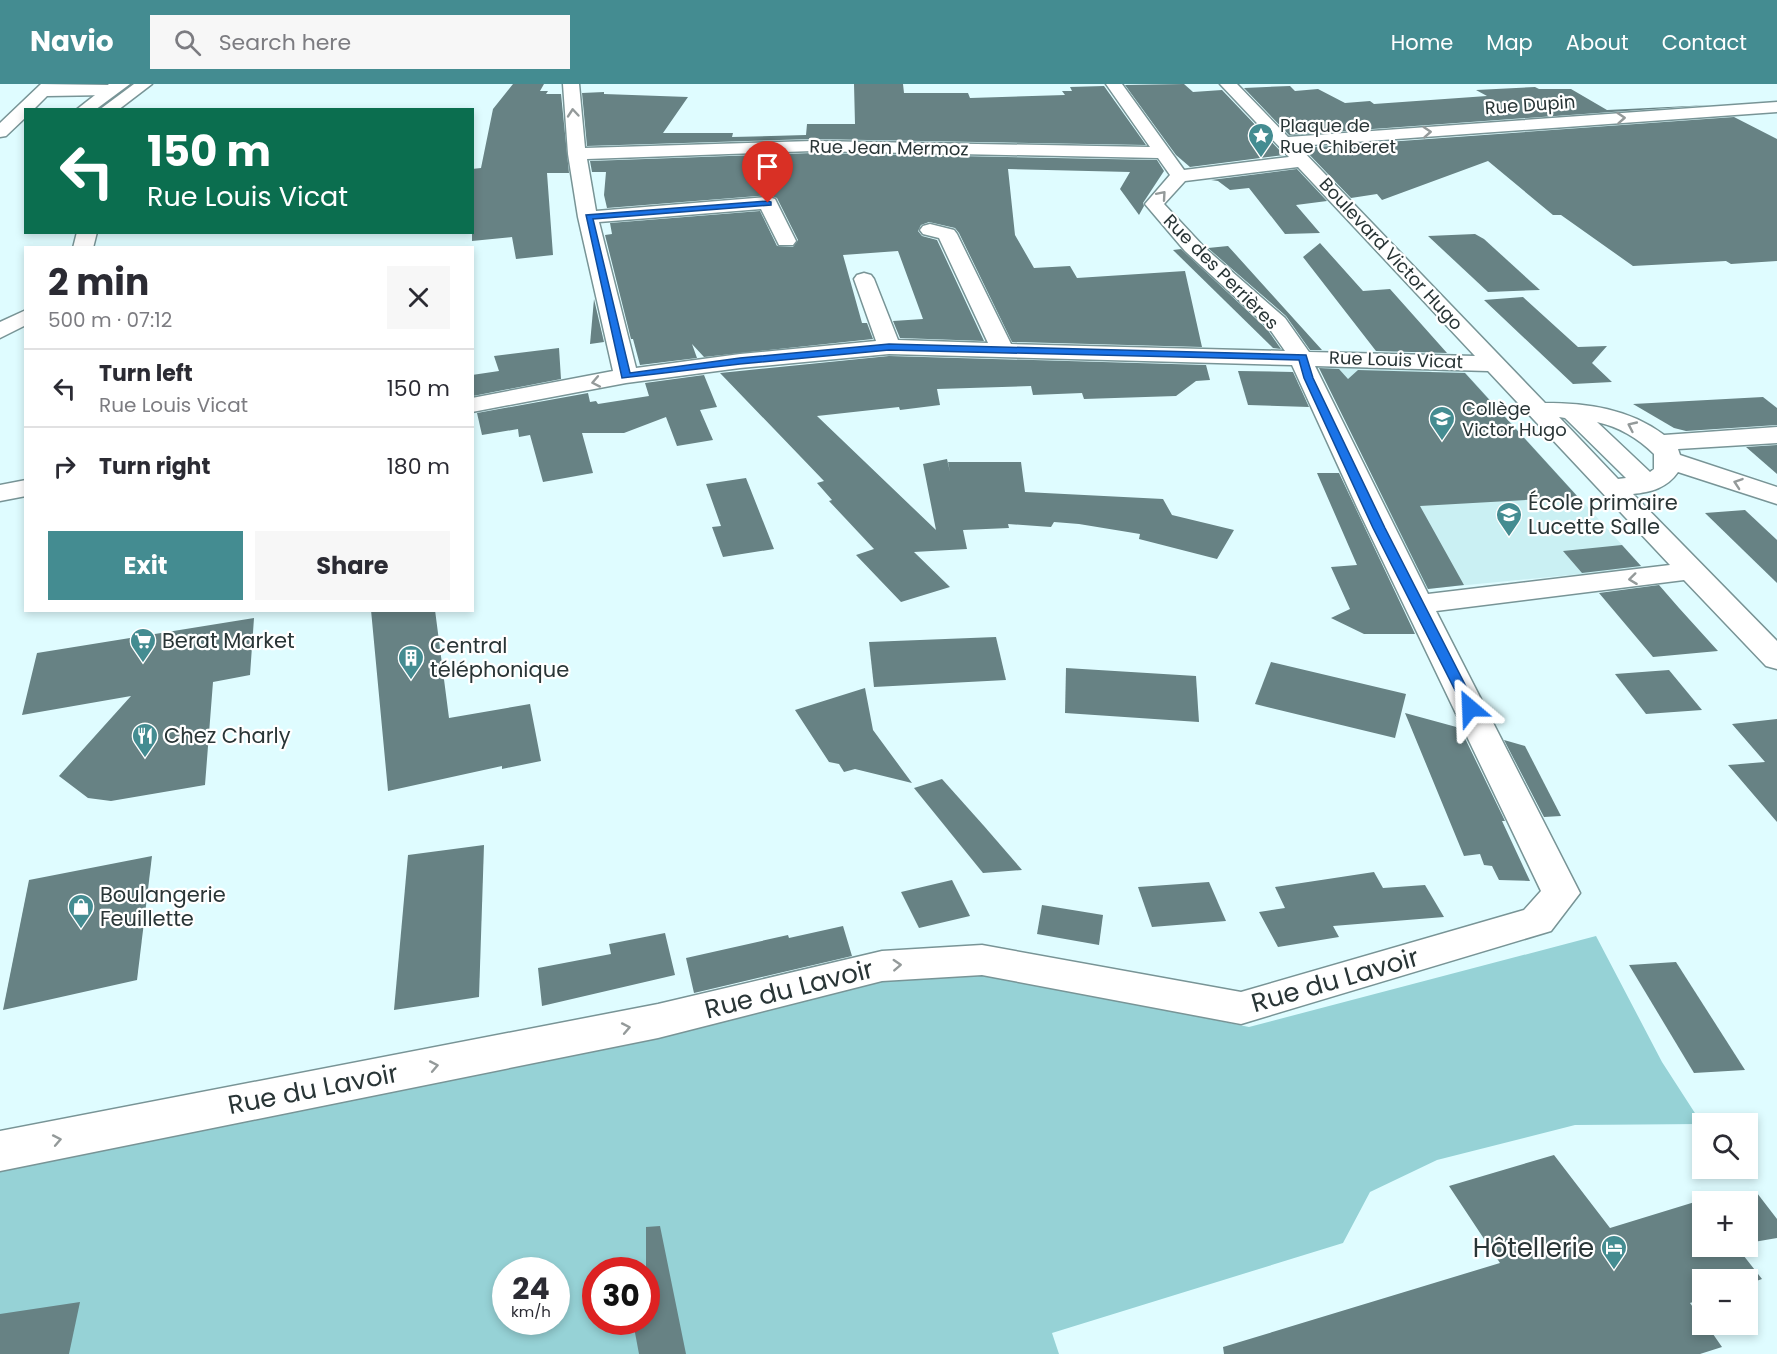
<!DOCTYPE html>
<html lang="en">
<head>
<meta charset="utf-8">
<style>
	body { margin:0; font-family:Poppins,sans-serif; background:#f7f7f7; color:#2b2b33; height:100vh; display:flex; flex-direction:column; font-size:22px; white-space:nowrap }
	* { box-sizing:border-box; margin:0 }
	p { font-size:20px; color:#7c7c81 }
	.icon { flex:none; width:33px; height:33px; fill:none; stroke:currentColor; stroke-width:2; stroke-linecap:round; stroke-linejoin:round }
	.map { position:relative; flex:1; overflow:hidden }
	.details { position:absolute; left:24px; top:162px; width:450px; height:366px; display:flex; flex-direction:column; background:#fff; border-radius:0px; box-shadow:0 3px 9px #0003 }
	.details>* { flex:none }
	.top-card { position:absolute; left:24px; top:24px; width:450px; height:126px; border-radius:0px; box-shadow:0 3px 9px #0003; background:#0b6e4f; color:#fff; overflow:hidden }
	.tools { position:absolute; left:1692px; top:1029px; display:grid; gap:12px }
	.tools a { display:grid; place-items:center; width:66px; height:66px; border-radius:0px; background:#fff; box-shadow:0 3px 9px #0003; font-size:30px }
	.speed { position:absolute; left:492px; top:1173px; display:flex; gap:12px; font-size:30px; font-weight:700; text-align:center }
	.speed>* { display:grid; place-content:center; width:78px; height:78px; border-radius:50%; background:#fff; box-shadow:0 3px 9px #0003; line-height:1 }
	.speed small { font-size:15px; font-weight:400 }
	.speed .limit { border:9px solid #d22; background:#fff; color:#111 }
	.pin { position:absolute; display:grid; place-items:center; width:51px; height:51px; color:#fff; margin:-62px -26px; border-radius:50% 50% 50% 0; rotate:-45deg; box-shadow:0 0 6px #0007 }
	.pin .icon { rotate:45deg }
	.me { position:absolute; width:66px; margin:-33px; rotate:334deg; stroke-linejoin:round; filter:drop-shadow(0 0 4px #0008) }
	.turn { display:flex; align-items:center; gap:21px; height:126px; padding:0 24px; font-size:27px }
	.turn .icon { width:78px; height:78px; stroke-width:2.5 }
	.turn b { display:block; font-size:42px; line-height:51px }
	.round { display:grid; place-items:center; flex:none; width:63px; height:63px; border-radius:0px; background:#f7f7f7 }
	.head { display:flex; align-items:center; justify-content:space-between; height:102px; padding:0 24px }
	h1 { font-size:36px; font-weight:700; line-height:45px }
	.primary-button { display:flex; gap:12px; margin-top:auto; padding:12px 24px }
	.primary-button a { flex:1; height:69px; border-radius:0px; background:#448c91; color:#fff; font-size:24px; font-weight:700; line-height:69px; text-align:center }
	.primary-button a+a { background:#f7f7f7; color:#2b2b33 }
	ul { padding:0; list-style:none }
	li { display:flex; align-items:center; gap:18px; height:78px; padding:0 24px; border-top:2px solid #e1e1e2 }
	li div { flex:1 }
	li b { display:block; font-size:22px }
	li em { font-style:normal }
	header { display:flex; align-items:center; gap:36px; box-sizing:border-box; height:84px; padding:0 30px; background:#448c91; color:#fff }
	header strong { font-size:28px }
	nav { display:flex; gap:33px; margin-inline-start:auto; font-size:21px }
	.search { width:420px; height:54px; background:#f7f7f7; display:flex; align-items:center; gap:15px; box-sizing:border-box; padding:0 21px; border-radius:0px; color:#7c7c81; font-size:22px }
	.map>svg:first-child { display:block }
	.built { fill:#caf0f3 }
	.green { fill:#96d2d6; fill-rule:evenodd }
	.building { fill:#678284 }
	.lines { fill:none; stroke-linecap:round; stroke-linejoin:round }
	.minor-casing { stroke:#789496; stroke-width:3 }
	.major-casing { stroke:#789496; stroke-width:3 }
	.minor { fill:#fff; fill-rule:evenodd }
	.major { fill:#fff; fill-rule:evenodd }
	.oneway { stroke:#949a9a }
	.route { fill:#1a73e8; stroke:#114b97; stroke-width:1.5 }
	.labels { text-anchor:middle; stroke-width:4.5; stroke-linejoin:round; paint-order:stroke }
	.far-street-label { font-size:18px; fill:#293536; stroke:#fff }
	.far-poi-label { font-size:18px; fill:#293536; stroke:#fff; text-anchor:start }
	.poi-label { font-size:21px; fill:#293536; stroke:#fff; text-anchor:start }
	.near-street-label { font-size:26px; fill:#293536; stroke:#fff }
	.near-poi-label { font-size:26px; fill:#293536; stroke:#fff; text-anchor:end }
</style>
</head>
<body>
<header>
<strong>Navio</strong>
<div class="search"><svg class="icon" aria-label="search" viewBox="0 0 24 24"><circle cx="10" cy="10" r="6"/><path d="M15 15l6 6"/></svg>Search here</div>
<nav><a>Home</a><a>Map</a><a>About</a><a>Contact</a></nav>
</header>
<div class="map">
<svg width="1777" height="1270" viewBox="0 0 1777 1270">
	<rect width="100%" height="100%" fill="#dffcff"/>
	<path class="built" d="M 1330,282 L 1429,285 L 1432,288 L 1463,286 L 1643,484 L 1426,505 L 1322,287 Z"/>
	<path class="green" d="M 1596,852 L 1662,978 L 1702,1040 L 1575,1041 L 1437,1076 L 1370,1108 L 1343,1159 L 1052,1249 L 1059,1270 L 0,1270 L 0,1084 L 891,890 L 981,889 L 1249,943 ZM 506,1186 L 556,1186 L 556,1238 L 506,1238 ZM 596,1186 L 646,1186 L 646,1238 L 596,1238 Z"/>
	<g class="building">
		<path d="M 513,0 L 544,0 L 540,7 L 548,7 L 546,10 L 561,10 L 569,89 L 547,89 L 553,171 L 516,175 L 512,153 L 472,157 L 472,85 L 481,84 L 493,25 Z"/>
		<path d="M 854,0 L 903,0 L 904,9 L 968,9 L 970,14 L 1065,11 L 1062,7 L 1072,7 L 1070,3 L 1104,2 L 1146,61 L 813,55 L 587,62 L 582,9 L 604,8 L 604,10 L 688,13 L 663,49 L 733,49 L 732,53 L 806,51 L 807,40 L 855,40 Z"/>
		<path d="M 1184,0 L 1193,8 L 1222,6 L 1284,71 L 1190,83 L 1176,71 L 1125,1 Z"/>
		<path d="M 1290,2 L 1295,7 L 1318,5 L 1345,19 L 1370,17 L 1374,20 L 1487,12 L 1476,6 L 1535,3 L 1539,5 L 1571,5 L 1607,26 L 1710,21 L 1289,51 L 1244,4 Z"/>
		<path d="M 1734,33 L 1777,55 L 1777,177 L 1731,180 L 1726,177 L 1633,182 L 1561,131 L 1553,131 L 1488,77 L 1382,116 L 1377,110 L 1351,114 L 1303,64 Z"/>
		<path d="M 813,69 L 1157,76 L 1164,87 L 1143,119 L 1144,122 L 1139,131 L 1120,105 L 1130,88 L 1008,85 L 1015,151 L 1034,184 L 1070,182 L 1077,194 L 1185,187 L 1202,263 L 1012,258 L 959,149 L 955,144 L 929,138 L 921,141 L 918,147 L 922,152 L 937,156 L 984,257 L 900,254 L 893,237 L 923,235 L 898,167 L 843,171 L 862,239 L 867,239 L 873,255 L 704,273 L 692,260 L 697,274 L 640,281 L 633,255 L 631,255 L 605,151 L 612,150 L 610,139 L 760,127 L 777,162 L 793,163 L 798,156 L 777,114 L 769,111 L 607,124 L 604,111 L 606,88 L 592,88 L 590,77 Z"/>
		<path d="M 1297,85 L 1327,117 L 1296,121 L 1320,149 L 1285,150 L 1249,104 L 1230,106 L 1218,97 L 1211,96 Z"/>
		<path d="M 1475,150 L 1484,155 L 1540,206 L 1488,208 L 1428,152 Z"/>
		<path d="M 1320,159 L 1363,207 L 1390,205 L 1447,269 L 1376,267 L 1303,173 Z"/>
		<path d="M 1228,162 L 1322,266 L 1310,266 L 1286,232 L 1208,164 Z"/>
		<path d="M 1181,165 L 1267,245 L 1281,265 L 1273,264 L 1173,166 Z"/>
		<path d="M 1523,213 L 1578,263 L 1607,262 L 1592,279 L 1612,298 L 1573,300 L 1484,216 Z"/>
		<path d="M 594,215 L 604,258 L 590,260 Z"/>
		<path d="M 559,264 L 561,295 L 473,312 L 472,291 L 499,287 L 494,272 Z"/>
		<path d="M 889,272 L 1206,281 L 1210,296 L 1196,297 L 1176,312 L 1084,315 L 1082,309 L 1033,311 L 1031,302 L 937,305 L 940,321 L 900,326 L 899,323 L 817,332 L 936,446 L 923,380 L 947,375 L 950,388 L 948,378 L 1021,378 L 1025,408 L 1163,415 L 1172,431 L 1234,446 L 1217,475 L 1139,455 L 1140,450 L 1079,440 L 1054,438 L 1051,443 L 1008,440 L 1009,444 L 963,446 L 967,465 L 914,468 L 950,503 L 901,518 L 856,471 L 874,465 L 829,417 L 832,416 L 817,399 L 824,397 L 720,289 Z"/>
		<path d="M 1319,284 L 1339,285 L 1348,295 L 1358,286 L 1465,289 L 1578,413 L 1420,422 L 1464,501 L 1428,505 Z"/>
		<path d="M 1238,287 L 1293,288 L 1309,323 L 1248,321 Z"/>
		<path d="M 704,291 L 717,323 L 700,326 L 713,356 L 677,362 L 666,333 L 624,349 L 582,349 L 593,389 L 543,398 L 530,351 L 519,353 L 518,345 L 482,351 L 477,329 L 588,309 L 590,318 L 596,317 L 598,320 L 649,312 L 645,299 Z"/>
		<path d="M 1763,313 L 1777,324 L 1777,341 L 1686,347 L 1674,344 L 1633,320 Z"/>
		<path d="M 1777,361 L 1777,390 L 1746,363 Z"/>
		<path d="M 1317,389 L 1339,389 L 1415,550 L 1364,550 L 1331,534 L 1350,525 L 1331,483 L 1357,481 Z"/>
		<path d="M 746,394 L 774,465 L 723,473 L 712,443 L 721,442 L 706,400 Z"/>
		<path d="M 1745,426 L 1777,456 L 1777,499 L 1705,429 Z"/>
		<path d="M 1622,461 L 1641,482 L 1582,489 L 1563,467 Z"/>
		<path d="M 1659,501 L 1679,524 L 1718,567 L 1653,573 L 1599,509 Z"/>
		<path d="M 371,526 L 435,526 L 449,634 L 530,620 L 541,677 L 502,685 L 502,682 L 388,707 Z"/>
		<path d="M 254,534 L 250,591 L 213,598 L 205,701 L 111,717 L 88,714 L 59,692 L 131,612 L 22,631 L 37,569 Z"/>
		<path d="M 996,553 L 1006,596 L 874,603 L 869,558 Z"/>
		<path d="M 1271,578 L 1406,610 L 1395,654 L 1255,620 Z"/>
		<path d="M 1066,584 L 1196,592 L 1199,638 L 1065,629 Z"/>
		<path d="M 1669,586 L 1702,626 L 1646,630 L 1615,590 Z"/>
		<path d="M 865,604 L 873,646 L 912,699 L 855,685 L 844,688 L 839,680 L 829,678 L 795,626 Z"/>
		<path d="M 1405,629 L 1460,644 L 1505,737 L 1502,737 L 1530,797 L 1499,796 L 1492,782 L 1484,781 L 1480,770 L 1464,772 Z"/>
		<path d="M 1777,635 L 1777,738 L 1728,681 L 1765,678 L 1732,640 Z"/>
		<path d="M 1504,656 L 1525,662 L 1561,732 L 1544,733 Z"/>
		<path d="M 942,695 L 984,742 L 1022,786 L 983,789 L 914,704 Z"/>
		<path d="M 484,761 L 479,913 L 394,926 L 408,771 Z"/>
		<path d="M 152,772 L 137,896 L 3,926 L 29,796 Z"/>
		<path d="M 1374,788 L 1383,804 L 1425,801 L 1444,833 L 1333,842 L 1339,853 L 1278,863 L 1259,828 L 1285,824 L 1275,803 Z"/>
		<path d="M 952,796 L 970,832 L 919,844 L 901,808 Z"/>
		<path d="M 1209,798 L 1226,837 L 1152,843 L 1138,803 Z"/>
		<path d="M 1042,821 L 1103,831 L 1099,861 L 1037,850 Z"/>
		<path d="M 843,842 L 852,872 L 694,909 L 686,874 L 788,851 L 789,854 Z"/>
		<path d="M 665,849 L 675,891 L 542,922 L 538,884 L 611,870 L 609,860 Z"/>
		<path d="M 1676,878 L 1745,986 L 1694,989 L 1629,881 Z"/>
		<path d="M 1554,1071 L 1610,1144 L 1698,1117 L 1757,1109 L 1777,1135 L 1777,1154 L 1748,1159 L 1748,1118 L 1702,1118 L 1702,1162 L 1736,1162 L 1762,1195 L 1748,1200 L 1748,1196 L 1702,1196 L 1702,1215 L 1690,1219 L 1702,1236 L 1702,1240 L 1706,1240 L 1722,1263 L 1700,1270 L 1224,1270 L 1223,1263 L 1500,1179 L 1449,1102 Z"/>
		<path d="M 660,1142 L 686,1270 L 639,1270 L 633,1238 L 646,1238 L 646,1143 Z"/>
		<path d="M 80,1218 L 69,1270 L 0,1270 L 0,1230 Z"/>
	</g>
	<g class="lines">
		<defs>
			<g id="minor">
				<path d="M 41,0 L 109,1 L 117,6 L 109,11 L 47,12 L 33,26 L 26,26 L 26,33 L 6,52 L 0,53 L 0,39 Z"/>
				<path d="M 134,0 L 152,0 L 118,26 L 99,26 Z"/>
				<path d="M 563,0 L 579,0 L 585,64 L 813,57 L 1150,63 L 1106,0 L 1122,0 L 1184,86 L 1289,73 L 1220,0 L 1237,0 L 1288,53 L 1777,18 L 1777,28 L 1298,62 L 1545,319 C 1587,319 1630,325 1664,351 L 1777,343 L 1777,359 L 1678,365 L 1680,371 L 1777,403 L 1777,420 L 1678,388 C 1667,404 1651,408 1633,410 L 1777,557 L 1777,585 L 1766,582 L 1684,496 L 1436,527 L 1580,809 L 1551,847 L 1241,940 L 982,891 L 882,897 L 658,954 L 0,1087 L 0,1047 L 658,920 L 882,867 L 982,861 L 1241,908 L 1524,826 L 1541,807 L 1357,423 L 1292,281 L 889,270 L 740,284 L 626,299 L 472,328 L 472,314 L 613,287 L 578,133 L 568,70 ZM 813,67 L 1158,74 L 1170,91 L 1145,120 L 1185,167 L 1269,244 L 1285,267 L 1011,260 L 957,150 L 954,146 L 930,140 L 923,142 L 920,146 L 923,150 L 939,154 L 988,259 L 898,256 L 874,195 L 871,191 L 864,189 L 857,191 L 854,195 L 876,257 L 740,270 L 636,284 L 599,138 L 761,125 L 779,161 L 793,161 L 796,157 L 775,115 L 768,113 L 596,127 L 587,75 ZM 1298,83 L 1475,272 L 1309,268 L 1285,234 L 1205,164 L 1164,120 L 1185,97 ZM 1315,282 L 1488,287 L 1670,481 L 1428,510 ZM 1559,333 L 1565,334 L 1626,394 L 1618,395 ZM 1597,338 C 1619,343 1638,354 1654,370 L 1654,385 L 1650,388 Z"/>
				<path d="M 26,396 L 26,412 L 0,417 L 0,401 Z"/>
			</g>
			<g id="major">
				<path d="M 109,0 L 130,0 L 95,26 L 76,26 Z"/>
				<path d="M 77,148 L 97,148 L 93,164 L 73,164 Z"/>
				<path d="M 26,226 L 26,241 L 0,254 L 0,238 Z"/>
			</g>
		</defs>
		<use href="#minor" class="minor-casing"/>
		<use href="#major" class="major-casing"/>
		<use href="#minor" class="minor"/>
		<use href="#major" class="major"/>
	</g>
	<defs><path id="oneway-chevron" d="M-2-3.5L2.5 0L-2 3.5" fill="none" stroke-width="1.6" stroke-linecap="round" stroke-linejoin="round" transform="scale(1.5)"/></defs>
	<g class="oneway">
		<use href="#oneway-chevron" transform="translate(573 29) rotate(-95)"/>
		<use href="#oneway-chevron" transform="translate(1621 34) rotate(-4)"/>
		<use href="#oneway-chevron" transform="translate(1427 48) rotate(-4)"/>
		<use href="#oneway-chevron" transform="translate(1162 111) rotate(-49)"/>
		<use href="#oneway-chevron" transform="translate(596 298) rotate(169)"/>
		<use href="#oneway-chevron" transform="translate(1632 342) rotate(-155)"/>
		<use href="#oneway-chevron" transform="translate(1738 399) rotate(-161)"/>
		<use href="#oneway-chevron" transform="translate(1633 495) rotate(173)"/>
		<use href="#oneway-chevron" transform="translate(897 881) rotate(-3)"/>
		<use href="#oneway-chevron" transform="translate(626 944) rotate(-11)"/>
		<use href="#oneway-chevron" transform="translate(434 982) rotate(-11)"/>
		<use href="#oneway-chevron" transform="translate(57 1056) rotate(-11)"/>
	</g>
	<path class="route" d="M 768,117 L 771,118 L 771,121 L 593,135 L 630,289 L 740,274 L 889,260 L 1306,271 L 1313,294 L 1385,444 L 1477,624 L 1475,627 L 1470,628 L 1464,624 L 1373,444 L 1304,294 L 1299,276 L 889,266 L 740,280 L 622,294 L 586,131 Z"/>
	<defs>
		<symbol id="sight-pin" viewBox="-11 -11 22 30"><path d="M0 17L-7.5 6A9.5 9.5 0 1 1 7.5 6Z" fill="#448c91" stroke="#fff"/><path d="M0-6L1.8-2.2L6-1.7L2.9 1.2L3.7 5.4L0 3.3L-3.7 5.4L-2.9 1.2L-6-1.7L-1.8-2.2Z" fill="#fff"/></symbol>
		<symbol id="school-pin" viewBox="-11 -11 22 30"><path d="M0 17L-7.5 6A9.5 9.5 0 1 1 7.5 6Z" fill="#448c91" stroke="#fff"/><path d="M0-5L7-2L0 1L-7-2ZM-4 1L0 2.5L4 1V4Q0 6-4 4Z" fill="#fff"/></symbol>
		<symbol id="supermarket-pin" viewBox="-11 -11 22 30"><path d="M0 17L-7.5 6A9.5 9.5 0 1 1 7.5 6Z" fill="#448c91" stroke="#fff"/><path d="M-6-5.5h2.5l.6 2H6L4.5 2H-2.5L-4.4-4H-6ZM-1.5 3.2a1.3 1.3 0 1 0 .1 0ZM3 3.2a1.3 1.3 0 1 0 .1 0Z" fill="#fff"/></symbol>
		<symbol id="building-pin" viewBox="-11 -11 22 30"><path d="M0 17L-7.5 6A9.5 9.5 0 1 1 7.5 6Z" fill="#448c91" stroke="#fff"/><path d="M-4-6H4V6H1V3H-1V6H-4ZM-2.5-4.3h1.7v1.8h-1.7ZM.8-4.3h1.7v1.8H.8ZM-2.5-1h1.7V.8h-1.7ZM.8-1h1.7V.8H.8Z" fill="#fff"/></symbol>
		<symbol id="restaurant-pin" viewBox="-11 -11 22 30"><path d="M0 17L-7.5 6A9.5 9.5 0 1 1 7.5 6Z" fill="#448c91" stroke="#fff"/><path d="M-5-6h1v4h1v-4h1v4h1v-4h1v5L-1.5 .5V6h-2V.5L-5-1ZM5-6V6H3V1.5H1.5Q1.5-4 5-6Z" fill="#fff"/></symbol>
		<symbol id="shop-pin" viewBox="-11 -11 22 30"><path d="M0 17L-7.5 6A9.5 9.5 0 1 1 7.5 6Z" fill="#448c91" stroke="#fff"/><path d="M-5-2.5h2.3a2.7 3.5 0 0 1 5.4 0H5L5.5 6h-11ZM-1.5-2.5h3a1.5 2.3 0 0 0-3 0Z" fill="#fff"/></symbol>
		<symbol id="hotel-pin" viewBox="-11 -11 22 30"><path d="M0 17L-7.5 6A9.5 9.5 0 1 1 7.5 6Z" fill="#448c91" stroke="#fff"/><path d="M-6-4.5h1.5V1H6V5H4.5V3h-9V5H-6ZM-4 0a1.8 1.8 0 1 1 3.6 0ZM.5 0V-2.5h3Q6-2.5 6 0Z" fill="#fff"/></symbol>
	</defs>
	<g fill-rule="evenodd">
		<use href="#sight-pin" x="1246" y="37" width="30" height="40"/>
		<use href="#school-pin" x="1427" y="320" width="30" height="40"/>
		<use href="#school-pin" x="1494" y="416" width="30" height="40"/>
		<use href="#supermarket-pin" x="128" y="542" width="30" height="40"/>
		<use href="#building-pin" x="396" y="559" width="30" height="40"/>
		<use href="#restaurant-pin" x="130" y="637" width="30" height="40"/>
		<use href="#shop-pin" x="66" y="808" width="30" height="40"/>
		<use href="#hotel-pin" x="1599" y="1149" width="30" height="40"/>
	</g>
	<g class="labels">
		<g class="far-street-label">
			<text transform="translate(1530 21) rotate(-4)" y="6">Rue Dupin</text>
			<text transform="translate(889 64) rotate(1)" y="6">Rue Jean Mermoz</text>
			<text transform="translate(1391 170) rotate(47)" y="6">Boulevard Victor Hugo</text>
			<text transform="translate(1221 188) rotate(45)" y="6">Rue des Perrières</text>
			<text transform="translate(1396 276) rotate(2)" y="6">Rue Louis Vicat</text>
		</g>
		<g class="far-poi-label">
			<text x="1280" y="48">Plaque de<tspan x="1280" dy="21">Rue Chiberet</tspan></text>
			<text x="1462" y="331">Collège<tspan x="1462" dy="21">Victor Hugo</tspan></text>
		</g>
		<g class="poi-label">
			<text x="1528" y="426">École primaire<tspan x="1528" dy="24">Lucette Salle</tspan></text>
			<text x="162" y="564">Berat Market</text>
			<text x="430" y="569">Central<tspan x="430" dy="24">téléphonique</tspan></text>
			<text x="164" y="659">Chez Charly</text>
			<text x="100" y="818">Boulangerie<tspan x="100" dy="24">Feuillette</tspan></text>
		</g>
		<g class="near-street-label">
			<text transform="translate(1335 896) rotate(-16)" y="9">Rue du Lavoir</text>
			<text transform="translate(789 905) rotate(-14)" y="9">Rue du Lavoir</text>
			<text transform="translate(313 1005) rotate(-11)" y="9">Rue du Lavoir</text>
		</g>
		<g class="near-poi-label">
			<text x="1594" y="1173">Hôtellerie</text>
		</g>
	</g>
</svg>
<div class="tools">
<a><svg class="icon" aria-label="search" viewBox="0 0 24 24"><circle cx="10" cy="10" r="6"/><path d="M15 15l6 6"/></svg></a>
<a>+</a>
<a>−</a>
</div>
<div class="speed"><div>24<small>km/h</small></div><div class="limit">30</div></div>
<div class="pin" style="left:768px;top:119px;background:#d93025"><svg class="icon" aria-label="arrive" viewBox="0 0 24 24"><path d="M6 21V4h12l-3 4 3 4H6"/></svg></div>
<svg class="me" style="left:1470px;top:624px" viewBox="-20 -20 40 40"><path d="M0-17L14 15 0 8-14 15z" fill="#1a73e8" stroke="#fff" stroke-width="4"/></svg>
<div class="top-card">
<div class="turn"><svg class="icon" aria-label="left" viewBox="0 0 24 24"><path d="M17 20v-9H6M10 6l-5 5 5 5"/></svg><div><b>150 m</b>Rue Louis Vicat</div></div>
</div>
<section class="details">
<div class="head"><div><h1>2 min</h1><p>500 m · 07:12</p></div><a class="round"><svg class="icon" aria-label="close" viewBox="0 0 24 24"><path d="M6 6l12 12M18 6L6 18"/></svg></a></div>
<ul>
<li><svg class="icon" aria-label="left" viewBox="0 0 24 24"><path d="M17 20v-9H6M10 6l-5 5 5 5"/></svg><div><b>Turn left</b><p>Rue Louis Vicat</p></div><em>150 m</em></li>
<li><svg class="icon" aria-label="right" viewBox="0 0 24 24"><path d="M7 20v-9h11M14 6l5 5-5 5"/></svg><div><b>Turn right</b></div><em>180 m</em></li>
</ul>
<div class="primary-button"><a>Exit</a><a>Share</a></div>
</section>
</div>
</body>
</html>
